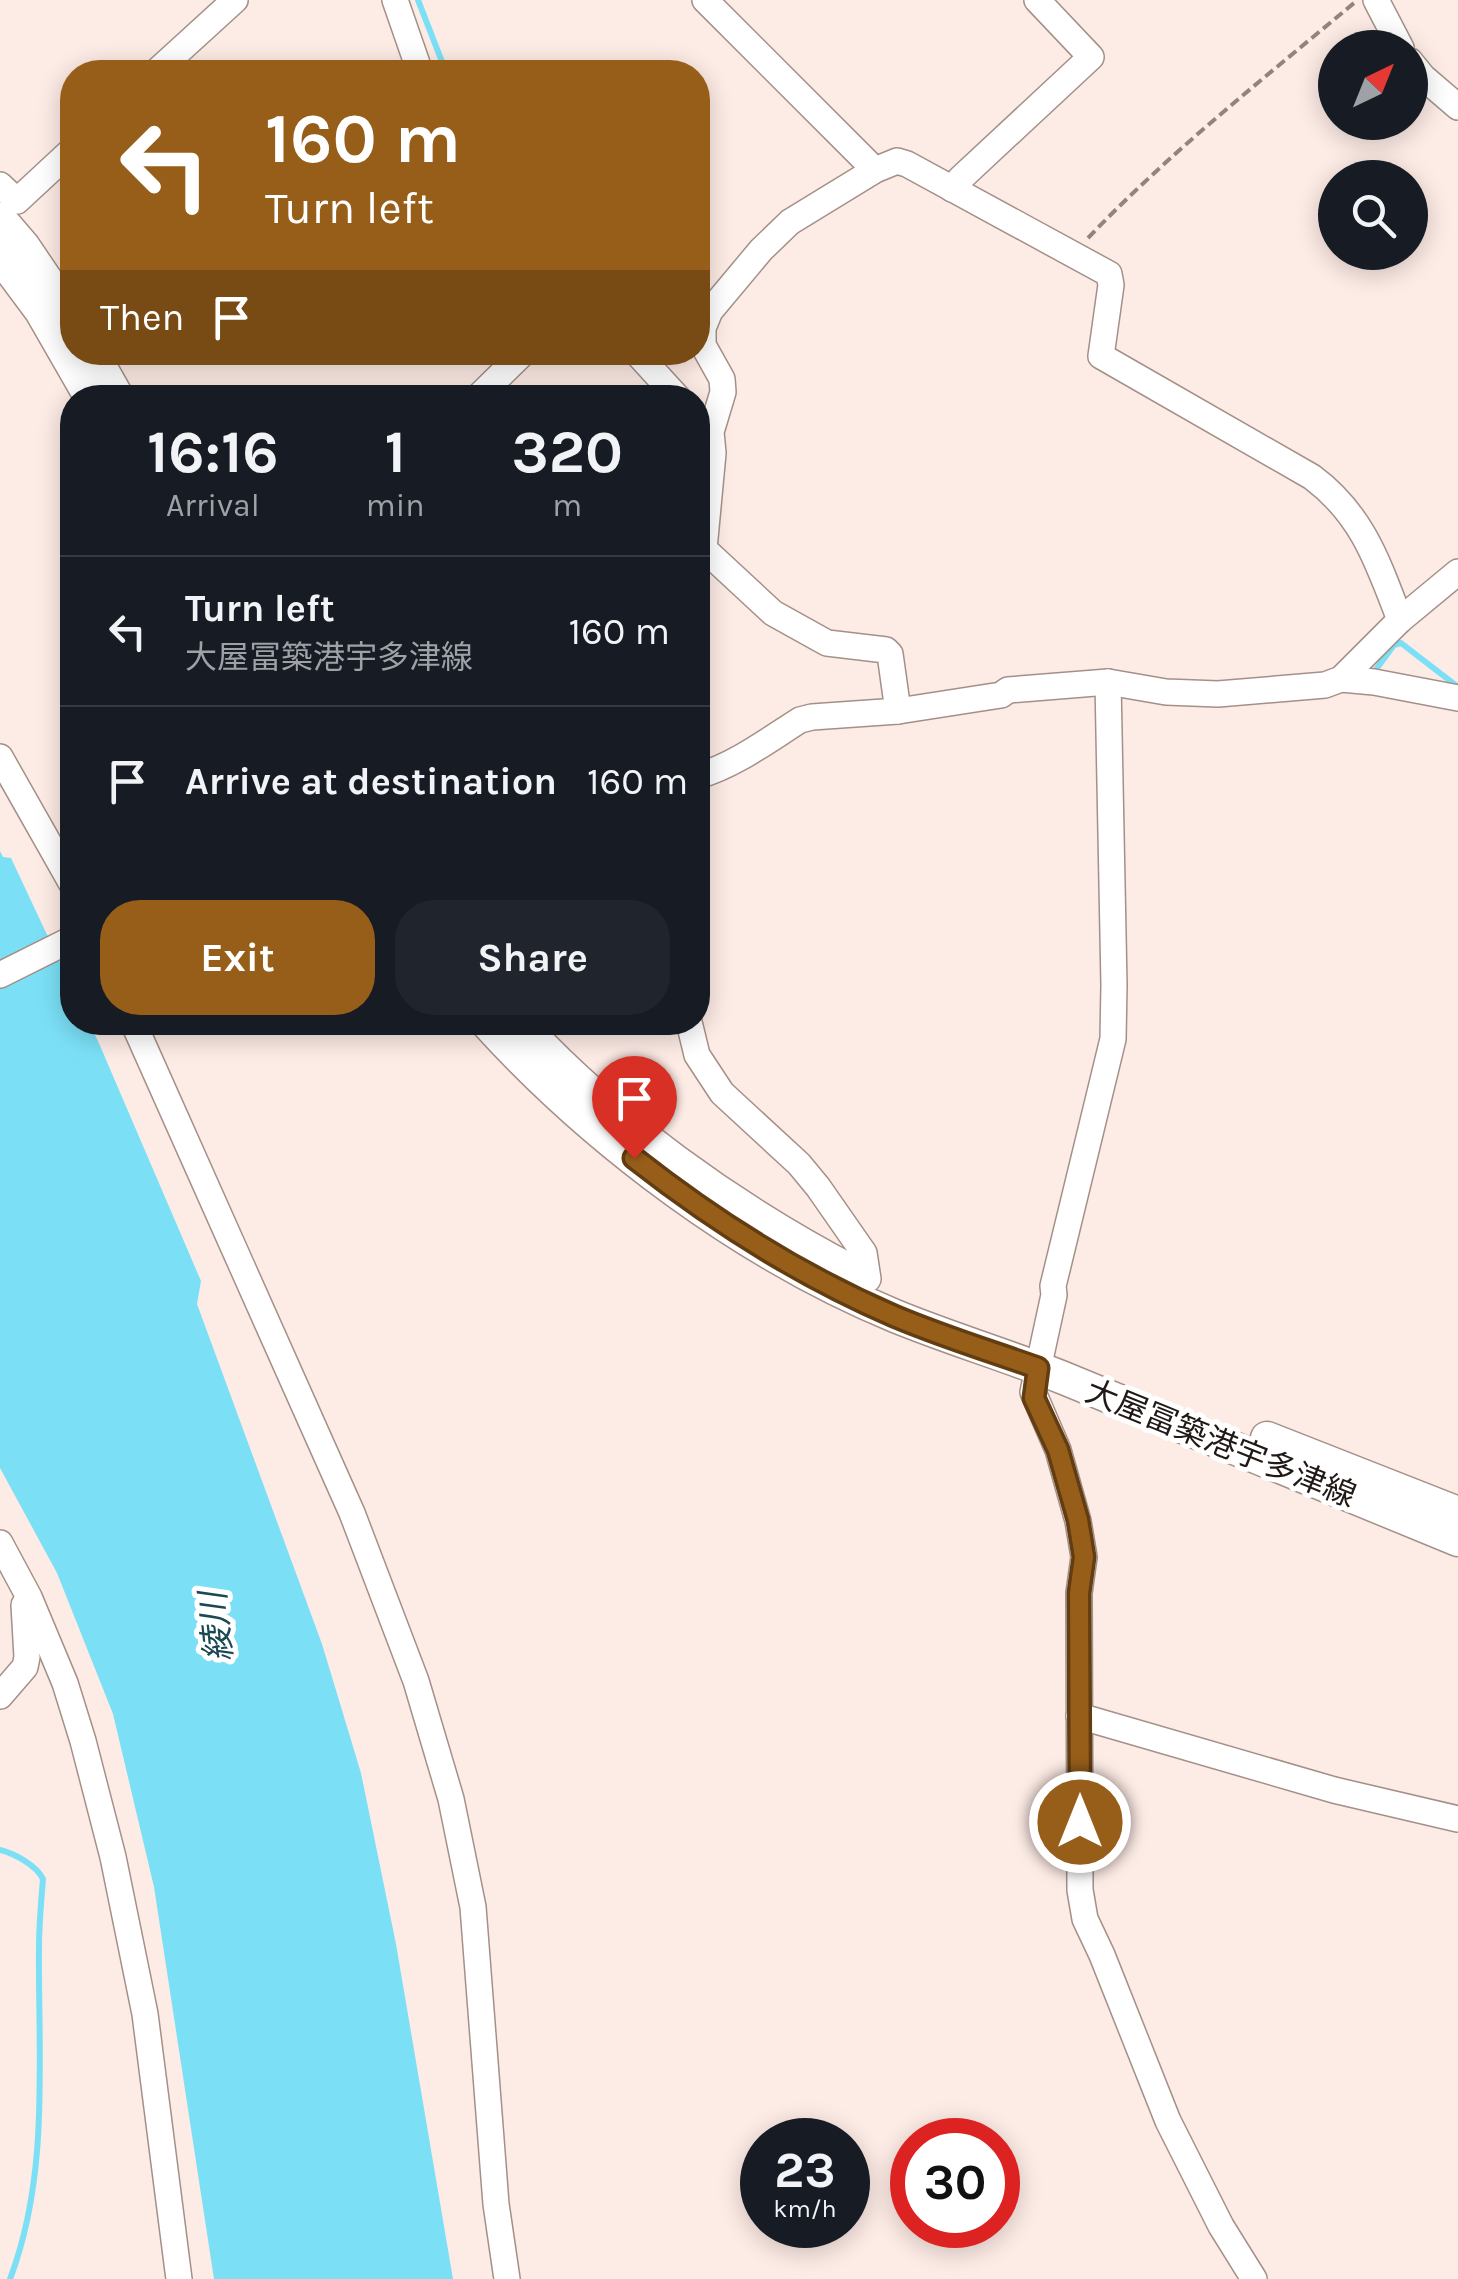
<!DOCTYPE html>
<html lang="en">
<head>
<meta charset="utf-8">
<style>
	body { margin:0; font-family:Karla,"Noto Sans JP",sans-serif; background:#20242c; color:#f1f3f6; height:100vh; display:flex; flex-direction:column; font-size:38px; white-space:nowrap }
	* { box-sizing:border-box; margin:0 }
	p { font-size:32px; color:#9ea1a6 }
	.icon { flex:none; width:55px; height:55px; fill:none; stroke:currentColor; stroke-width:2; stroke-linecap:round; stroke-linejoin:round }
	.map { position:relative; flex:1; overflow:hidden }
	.panel { position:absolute; left:60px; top:385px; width:650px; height:650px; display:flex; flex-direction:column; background:#171b24; border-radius:40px; box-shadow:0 5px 25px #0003 }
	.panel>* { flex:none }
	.banner { position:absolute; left:60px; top:60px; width:650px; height:305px; border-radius:40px; box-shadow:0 5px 25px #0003; background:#975e1a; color:#fff; overflow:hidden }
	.needle { width:65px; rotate:43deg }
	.fabs { position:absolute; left:1318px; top:30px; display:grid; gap:20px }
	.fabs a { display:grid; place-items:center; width:110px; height:110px; border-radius:50%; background:#171b24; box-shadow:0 5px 25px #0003; font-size:50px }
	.speed { position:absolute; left:740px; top:2118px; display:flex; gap:20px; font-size:50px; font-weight:700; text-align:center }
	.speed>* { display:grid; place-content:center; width:130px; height:130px; border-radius:50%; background:#171b24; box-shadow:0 5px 25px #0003; line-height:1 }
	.speed small { font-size:25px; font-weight:400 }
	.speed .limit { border:15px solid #d22; background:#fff; color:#111 }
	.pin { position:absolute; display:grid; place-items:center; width:85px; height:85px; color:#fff; margin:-102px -42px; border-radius:50% 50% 50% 0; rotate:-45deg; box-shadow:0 0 10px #0007 }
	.pin .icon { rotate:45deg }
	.me { position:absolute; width:110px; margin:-55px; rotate:0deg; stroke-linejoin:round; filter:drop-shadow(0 0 8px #0008) }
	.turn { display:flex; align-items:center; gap:35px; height:210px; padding:0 40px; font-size:45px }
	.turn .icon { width:130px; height:130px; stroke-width:2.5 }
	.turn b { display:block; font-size:70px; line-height:85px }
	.then { display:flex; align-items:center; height:95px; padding:0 40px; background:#0003; gap:20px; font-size:38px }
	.eta { display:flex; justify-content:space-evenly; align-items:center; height:170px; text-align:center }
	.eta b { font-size:60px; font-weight:700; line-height:70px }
	.primary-button { display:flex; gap:20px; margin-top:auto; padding:20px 40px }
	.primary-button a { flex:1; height:115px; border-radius:40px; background:#975e1a; color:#fff; font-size:40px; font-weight:700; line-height:115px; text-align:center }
	.primary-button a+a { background:#20242c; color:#f1f3f6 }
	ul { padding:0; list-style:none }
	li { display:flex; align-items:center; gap:30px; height:150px; padding:0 40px; border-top:2px solid #363941 }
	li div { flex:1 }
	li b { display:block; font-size:38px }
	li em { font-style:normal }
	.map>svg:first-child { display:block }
	.water { fill:#7be0f6 }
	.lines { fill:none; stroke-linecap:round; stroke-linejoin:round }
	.stream { stroke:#7be0f6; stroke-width:6 }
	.minor-casing { stroke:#a49088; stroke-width:28 }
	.major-casing { stroke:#a49088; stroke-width:35 }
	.path { stroke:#918480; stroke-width:4; stroke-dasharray:10 5; stroke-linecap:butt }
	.minor { stroke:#fff; stroke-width:25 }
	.major { stroke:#fff; stroke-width:32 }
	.route-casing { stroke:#623d11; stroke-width:25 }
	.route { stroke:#975e1a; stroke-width:18 }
	.labels { text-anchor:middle; stroke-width:10; stroke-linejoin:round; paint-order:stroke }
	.street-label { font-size:32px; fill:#211916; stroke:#fff }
	.water-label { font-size:35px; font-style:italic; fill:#1b4952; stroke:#fff }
</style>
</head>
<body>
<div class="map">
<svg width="1458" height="2279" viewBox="0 0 1458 2279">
	<rect width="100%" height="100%" fill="#fdebe5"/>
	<path class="water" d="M 0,851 L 3,857 L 11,858 L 72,988 L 72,1022 L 89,1023 L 98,1041 L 201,1281 L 197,1304 L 322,1644 L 361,1773 L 396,1944 L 453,2279 L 214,2279 L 154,1887 L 113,1714 L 57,1573 L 0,1468 Z"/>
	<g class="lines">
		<g class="stream">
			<path d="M 418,0 L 446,72"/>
			<path d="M 1377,668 L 1394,645 L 1401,643 L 1458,687"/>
			<path d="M 0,1850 C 15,1854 36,1865 43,1879 C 41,1902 39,1925 39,1948 C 38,2058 50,2174 10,2279"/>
		</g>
		<defs>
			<g id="minor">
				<path d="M 395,0 L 420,72"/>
				<path d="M 705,0 L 875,170"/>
				<path d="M 1376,0 L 1401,48"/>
				<path d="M 1410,61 L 1423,77 L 1458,107"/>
				<path d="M 156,72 L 235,0"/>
				<path d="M 0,185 L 17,201 L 72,150"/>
				<path d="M 952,189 L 960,179 L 1091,57 L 1037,0"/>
				<path d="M 636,352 L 678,398"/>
				<path d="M 477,398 L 524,352"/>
				<path d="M 1341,679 L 1374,682 L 1458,698"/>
				<path d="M 1108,682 L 1114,985 L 1113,1039 L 1053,1286 L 1054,1295 L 1033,1392 L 1058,1450 L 1078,1521 L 1084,1557 L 1079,1593 L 1080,1890 L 1085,1919 L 1102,1955 L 1168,2121 L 1221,2226 L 1254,2279"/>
				<path d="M 898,711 L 890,654 L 886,650 L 827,643 L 773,613 L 704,549 L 713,453 L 711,432 L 723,392 L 722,379 L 703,345 L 703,328 L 710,311 L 761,250 L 790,222 L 875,170 L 897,161 L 907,164 L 1109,274 L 1111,285 L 1101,356 L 1312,477 C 1363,515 1378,563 1400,620"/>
				<path d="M 0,757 L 72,884"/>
				<path d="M 698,776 C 735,765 767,741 800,720 L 812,717 L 898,711 L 1001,695 L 1008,690 L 1108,682 L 1166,692 L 1218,694 L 1325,685 L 1341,679 L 1400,620 L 1458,572"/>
				<path d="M 0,975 L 72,939"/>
				<path d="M 133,1022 L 352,1513 L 416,1681 L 451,1799 L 473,1907 L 496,2204 L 507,2279"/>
				<path d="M 689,1022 L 697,1055 L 722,1093 L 799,1164 L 818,1187 L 864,1253 L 868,1279"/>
				<path d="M 0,1543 L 29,1597 L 65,1683 L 83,1741 L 113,1857 L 145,2014 L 179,2279"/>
				<path d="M 0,1696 L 25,1667 L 27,1657 L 24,1605 L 27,1601"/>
				<path d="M 1079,1716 L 1334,1790 L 1458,1819"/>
			</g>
			<g id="major">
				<path d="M 0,219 L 24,247 L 72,318"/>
				<path d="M 0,256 L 41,311 L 91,398"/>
				<path d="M 92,352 L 118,398"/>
				<path d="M 486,1022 C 595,1142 745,1254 895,1316 C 951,1339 1009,1356 1066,1379 C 1196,1433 1327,1486 1458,1540"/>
				<path d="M 519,1022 C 612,1123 734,1210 855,1273"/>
				<path d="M 1267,1438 L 1458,1513"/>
			</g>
		</defs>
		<use href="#minor" class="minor-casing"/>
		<use href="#major" class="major-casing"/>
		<path class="path" d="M 1088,238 C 1169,153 1263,79 1354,3"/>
		<use href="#minor" class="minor"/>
		<use href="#major" class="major"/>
	</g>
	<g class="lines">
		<defs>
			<path id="route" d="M 634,1158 C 713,1220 801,1276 894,1316 C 941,1336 990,1351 1038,1368 L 1034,1398 L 1058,1450 L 1078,1520 L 1084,1557 L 1079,1593 L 1080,1822"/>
		</defs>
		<use href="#route" class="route-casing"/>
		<use href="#route" class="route"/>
	</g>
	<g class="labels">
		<g class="street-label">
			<text transform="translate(1221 1443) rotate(22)" y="11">大屋冨築港宇多津線</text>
		</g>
		<g class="water-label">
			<text transform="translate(216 1627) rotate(-96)" y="12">綾川</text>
		</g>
	</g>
</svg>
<div class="fabs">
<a><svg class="needle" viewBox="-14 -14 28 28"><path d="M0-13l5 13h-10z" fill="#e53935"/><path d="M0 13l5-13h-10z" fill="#9ea1a6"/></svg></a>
<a><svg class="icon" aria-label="search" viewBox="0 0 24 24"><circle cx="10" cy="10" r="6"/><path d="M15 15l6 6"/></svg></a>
</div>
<div class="speed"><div>23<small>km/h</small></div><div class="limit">30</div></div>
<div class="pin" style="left:634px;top:1158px;background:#d93025"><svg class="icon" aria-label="arrive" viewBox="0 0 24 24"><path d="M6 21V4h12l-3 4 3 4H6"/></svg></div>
<svg class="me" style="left:1080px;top:1822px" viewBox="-20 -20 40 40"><circle r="17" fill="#975e1a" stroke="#fff" stroke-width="3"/><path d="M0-11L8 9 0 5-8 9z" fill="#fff"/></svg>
<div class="banner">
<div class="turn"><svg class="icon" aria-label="left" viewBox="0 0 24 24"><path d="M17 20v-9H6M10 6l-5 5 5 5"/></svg><div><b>160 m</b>Turn left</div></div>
<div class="then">Then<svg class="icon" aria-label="arrive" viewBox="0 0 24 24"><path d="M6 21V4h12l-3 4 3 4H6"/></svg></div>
</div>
<section class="panel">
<div class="eta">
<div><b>16:16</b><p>Arrival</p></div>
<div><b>1</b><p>min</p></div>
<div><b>320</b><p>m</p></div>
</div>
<ul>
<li><svg class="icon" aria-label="left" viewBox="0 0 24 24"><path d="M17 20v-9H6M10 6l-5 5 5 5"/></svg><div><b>Turn left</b><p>大屋冨築港宇多津線</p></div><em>160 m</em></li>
<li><svg class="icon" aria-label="arrive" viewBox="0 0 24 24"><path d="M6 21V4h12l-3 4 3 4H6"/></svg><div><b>Arrive at destination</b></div><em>160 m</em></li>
</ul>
<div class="primary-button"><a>Exit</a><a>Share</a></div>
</section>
</div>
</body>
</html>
